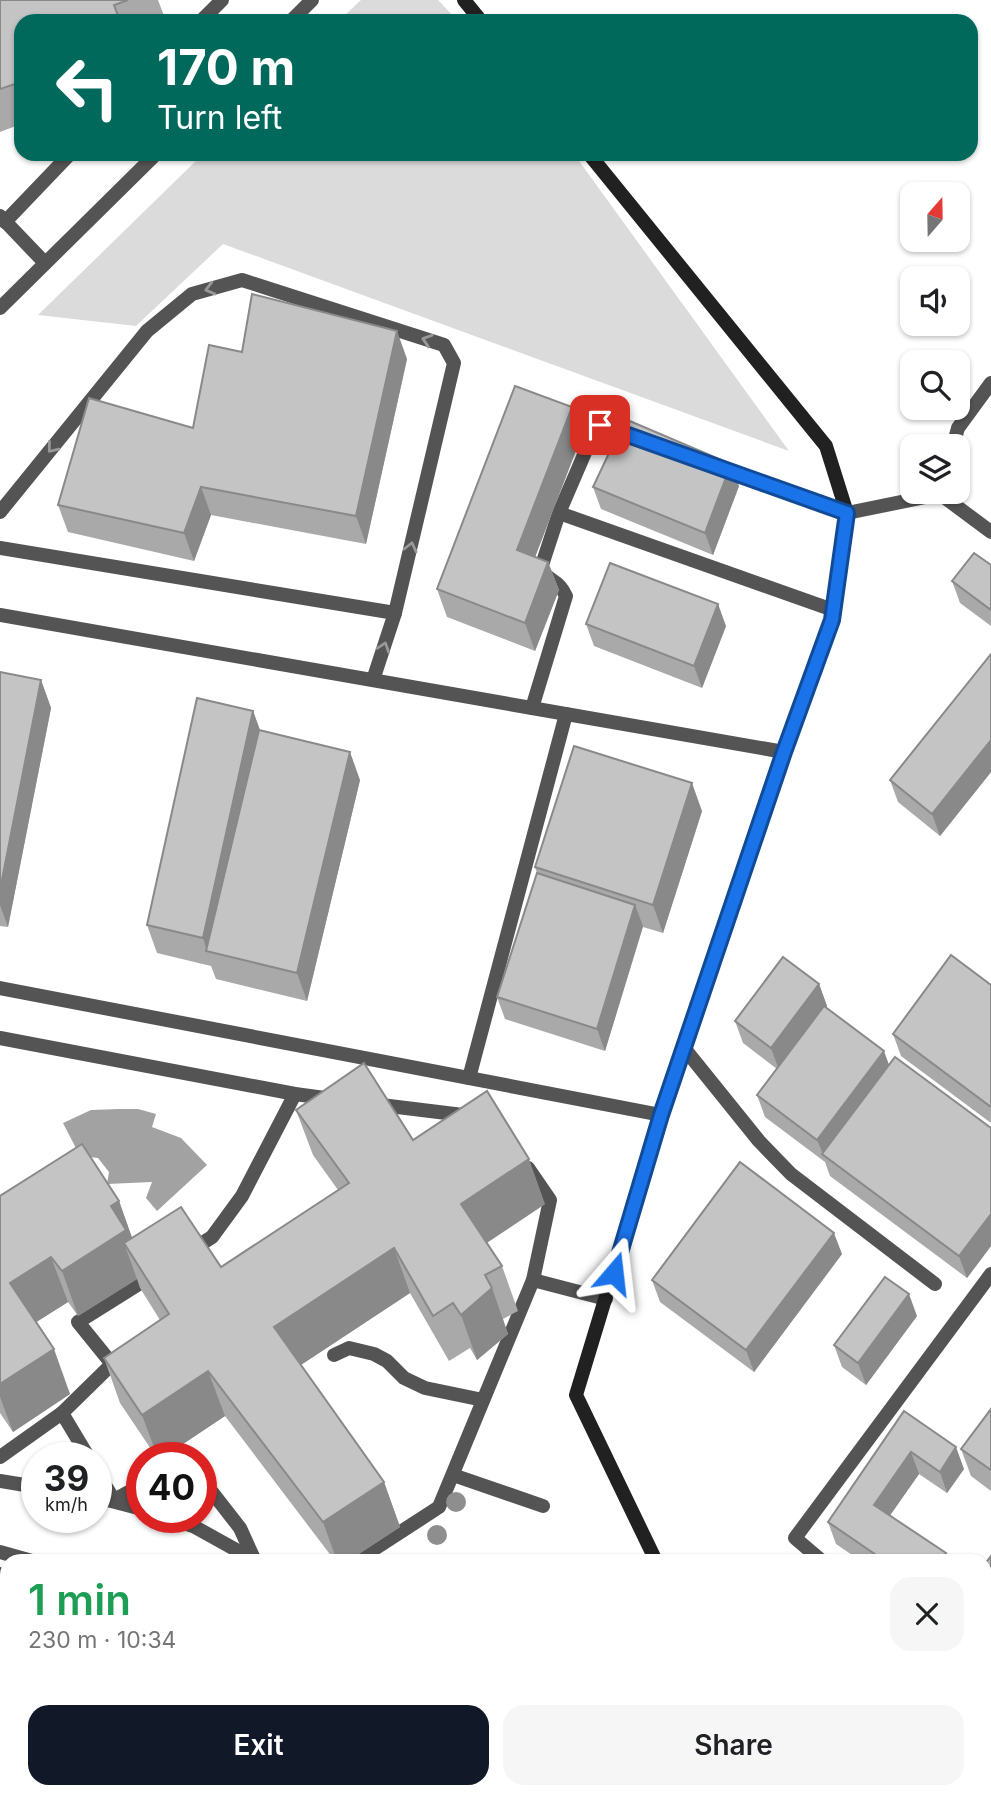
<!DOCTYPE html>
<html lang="en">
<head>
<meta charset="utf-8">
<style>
	body { margin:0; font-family:Inter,sans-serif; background:#f6f6f6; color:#202124; height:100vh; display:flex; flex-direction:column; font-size:26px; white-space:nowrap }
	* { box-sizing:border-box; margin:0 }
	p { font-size:23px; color:#757577 }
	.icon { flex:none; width:38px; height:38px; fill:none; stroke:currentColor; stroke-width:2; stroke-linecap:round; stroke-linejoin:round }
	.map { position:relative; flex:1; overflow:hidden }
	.panel { position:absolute; left:0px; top:1554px; width:992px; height:245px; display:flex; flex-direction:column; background:#fff; border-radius:21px 21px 0 0; box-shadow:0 2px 5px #0004 }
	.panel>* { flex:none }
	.hud { position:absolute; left:14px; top:14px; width:964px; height:147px; border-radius:21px; box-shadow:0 2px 5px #0004; background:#00695c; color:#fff; overflow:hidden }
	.needle { width:46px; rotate:20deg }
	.buttons { position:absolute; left:900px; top:182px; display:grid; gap:14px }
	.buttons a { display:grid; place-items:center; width:70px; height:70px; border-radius:14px; background:#fff; box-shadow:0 2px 5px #0004; font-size:35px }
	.speed { position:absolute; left:21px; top:1442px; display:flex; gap:14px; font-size:35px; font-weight:700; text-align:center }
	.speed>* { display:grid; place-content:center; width:91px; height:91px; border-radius:50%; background:#fff; box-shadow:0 2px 5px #0004; line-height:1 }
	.speed small { font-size:18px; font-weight:400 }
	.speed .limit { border:10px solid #d22; background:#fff; color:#111 }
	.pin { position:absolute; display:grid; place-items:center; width:60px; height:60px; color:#fff; margin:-30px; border-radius:14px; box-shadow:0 4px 10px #0006 }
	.me { position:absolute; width:77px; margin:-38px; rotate:17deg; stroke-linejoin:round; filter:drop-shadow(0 0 5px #0008) }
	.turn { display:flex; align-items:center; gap:24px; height:147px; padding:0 28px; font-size:32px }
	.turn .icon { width:91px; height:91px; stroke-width:2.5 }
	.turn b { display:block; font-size:49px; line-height:60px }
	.round { display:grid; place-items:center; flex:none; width:74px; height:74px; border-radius:21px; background:#f6f6f6 }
	.headline { display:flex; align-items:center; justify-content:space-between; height:119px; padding:0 28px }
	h1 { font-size:42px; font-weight:600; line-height:52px; color:#1e9e55 }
	.action { display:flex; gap:14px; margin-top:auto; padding:14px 28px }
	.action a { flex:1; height:80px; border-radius:21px; background:#111827; color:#fff; font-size:28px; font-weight:600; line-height:80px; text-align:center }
	.action a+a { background:#f6f6f6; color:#202124 }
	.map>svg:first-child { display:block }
	.green { fill:#dbdbdb }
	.water { fill:#a2a2a2 }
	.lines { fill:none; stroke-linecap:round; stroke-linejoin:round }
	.lane { stroke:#545454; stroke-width:14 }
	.street { stroke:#545454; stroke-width:14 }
	.secondary { stroke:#212121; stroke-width:14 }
	.tree { fill:#8e8e8e }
	.wall { fill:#a9a9a9 }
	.shaded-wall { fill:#898989 }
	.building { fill:#c4c4c4; stroke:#898989; stroke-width:2 }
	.oneway { stroke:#989898 }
	.route-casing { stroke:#114b97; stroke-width:18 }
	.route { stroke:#1a73e8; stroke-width:12 }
</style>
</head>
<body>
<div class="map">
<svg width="991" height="1799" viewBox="0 0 991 1799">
	<rect width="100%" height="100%" fill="#fff"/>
	<g class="green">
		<path d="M 361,0 L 438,0 L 458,21 L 339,21 Z"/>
		<path d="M 203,154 L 574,154 L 789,451 L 223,244 L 136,326 L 38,315 Z"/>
	</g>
	<path class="water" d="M 119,1109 L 138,1109 L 156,1114 L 152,1127 L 181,1138 L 207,1165 L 157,1211 L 146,1198 L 152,1182 L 107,1184 L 109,1172 L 98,1158 L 80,1156 L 63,1123 L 91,1110 Z"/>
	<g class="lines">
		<g class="lane">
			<path d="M 636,436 L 604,425 L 596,427 L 559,513 L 833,610"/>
			<path d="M 953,446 L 958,428 L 991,383"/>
			<path d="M 718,466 L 847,513 L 940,494 L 991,532"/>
			<path d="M 532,708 L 566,596 C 558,578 548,583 541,568 L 559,513"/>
			<path d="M 0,1038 L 295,1094 L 332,1099"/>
			<path d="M 684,1048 L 759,1141 L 791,1174 L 935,1284"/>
			<path d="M 469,1078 L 566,714"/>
			<path d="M 373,1104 L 471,1116"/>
			<path d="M 190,1251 L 212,1237 L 242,1196 L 295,1094"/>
			<path d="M 533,1280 L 606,1299"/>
			<path d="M 334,1355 L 349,1348 L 374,1354 L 387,1361 L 404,1378 L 425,1388 L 483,1400"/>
			<path d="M 0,1457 L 62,1413"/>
			<path d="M 89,1458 L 62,1413 L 112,1364 L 78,1322 L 153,1275"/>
			<path d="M 96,1470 L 114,1500 L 142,1485"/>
			<path d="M 453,1475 L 543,1506"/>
			<path d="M 201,1478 L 240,1528 L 255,1561"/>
			<path d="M 0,1481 L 37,1487"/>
			<path d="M 96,1497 L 142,1509"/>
			<path d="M 166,1517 L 193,1526 L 256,1561"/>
			<path d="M 356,1561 L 439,1507 L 533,1280 L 550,1200 L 528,1168"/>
			<path d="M 822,1561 L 795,1538 L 991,1274"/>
			<path d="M 985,1699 L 991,1704"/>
			<path d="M 213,1792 L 219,1799"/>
			<path d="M 263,1792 L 269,1799"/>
			<path d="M 649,1792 L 673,1799"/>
		</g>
		<g class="street">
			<path d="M 201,21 L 222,0"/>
			<path d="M 291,21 L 312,0"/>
			<path d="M 0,216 L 45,263"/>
			<path d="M 5,222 L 70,154"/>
			<path d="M 0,308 L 156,154"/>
			<path d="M 0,512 L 147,331 L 192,294 L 242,280 L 444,345 L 454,363 L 395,613 L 373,680"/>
			<path d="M 0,548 L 395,613"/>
			<path d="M 0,615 L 784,752"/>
			<path d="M 0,988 L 661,1115"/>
			<path d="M 0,1552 L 32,1561"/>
			<path d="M 0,1574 L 7,1577"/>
			<path d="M 0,1668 L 7,1644"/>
			<path d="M 72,1799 L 75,1792"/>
			<path d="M 160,1799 L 163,1792"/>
		</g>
		<g class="secondary">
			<path d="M 464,0 L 481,21"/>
			<path d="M 589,154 L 826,446 L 847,513 L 832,620 L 784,752 L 661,1115 L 576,1395 L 656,1561"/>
			<path d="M 768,1792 L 771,1799"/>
		</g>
	</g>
	<g class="tree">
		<circle cx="456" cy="1502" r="10"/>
		<circle cx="437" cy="1535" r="10"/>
	</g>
	<g class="wall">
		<path d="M 0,0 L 158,0 L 166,21 L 21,21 L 21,124 L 0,132 Z"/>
		<path d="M 242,352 L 407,359 L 366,544 L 211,515 L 194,561 L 68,532 L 58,505 L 193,428 Z"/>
		<path d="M 582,435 L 535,557 L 548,562 L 559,590 L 535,651 L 447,617 L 437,589 Z"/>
		<path d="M 739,486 L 713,555 L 601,509 L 593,487 Z"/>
		<path d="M 991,565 L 991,626 L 960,603 L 952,581 Z"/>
		<path d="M 586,624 L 726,626 L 702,688 L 594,646 Z"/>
		<path d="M 991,654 L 991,772 L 940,836 L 898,802 L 890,780 Z"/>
		<path d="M 0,672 L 41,680 L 51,708 L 8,927 L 0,926 Z"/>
		<path d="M 253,711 L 260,731 L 360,780 L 307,1001 L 216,979 L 211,966 L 157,953 L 147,925 Z"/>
		<path d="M 702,811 L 663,933 L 643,927 L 605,1051 L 505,1019 L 497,997 L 537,873 L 535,867 Z"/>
		<path d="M 819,984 L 827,1006 L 826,1008 L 889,1065 L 991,1128 L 991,1246 L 967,1278 L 830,1176 L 825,1162 L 765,1117 L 757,1095 L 777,1069 L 743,1043 L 735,1021 Z"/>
		<path d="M 991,985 L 991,1123 L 901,1056 L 893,1034 Z"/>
		<path d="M 296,1110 L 413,1140 L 545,1204 L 487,1243 L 502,1266 L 518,1311 L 503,1319 L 508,1334 L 477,1360 L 470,1348 L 449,1361 L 410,1293 L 301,1365 L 384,1482 L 400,1527 L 348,1561 L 335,1561 L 225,1416 L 162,1458 L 157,1458 L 120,1403 L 104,1358 L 160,1320 L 140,1288 L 137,1279 L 78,1316 L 68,1302 L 36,1322 L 70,1394 L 13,1432 L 0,1413 L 0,1196 L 119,1201 L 132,1238 L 221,1267 L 338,1190 L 313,1155 Z"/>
		<path d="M 842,1254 L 754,1372 L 660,1302 L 652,1280 Z"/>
		<path d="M 917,1316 L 866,1385 L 842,1367 L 834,1345 Z"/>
		<path d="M 991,1409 L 991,1491 L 971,1476 L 961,1449 Z"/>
		<path d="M 904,1411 L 964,1469 L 947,1493 L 919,1474 L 890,1515 L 949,1561 L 861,1561 L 836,1544 L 828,1522 Z"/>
		<path d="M 991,1556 L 991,1675 L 985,1670 L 985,1564 Z"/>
		<path d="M 7,1671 L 7,1691 L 5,1690 L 3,1683 Z"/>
		<path d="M 0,1689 L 7,1691 L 7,1731 L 0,1729 Z"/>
		<path d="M 0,1748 L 7,1751 L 7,1792 L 15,1799 L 0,1799 Z"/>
		<path d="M 47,1792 L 60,1792 L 59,1796 Z"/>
		<path d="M 78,1792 L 107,1792 L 105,1799 L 88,1799 L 79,1796 Z"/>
		<path d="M 301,1792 L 643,1792 L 666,1799 L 305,1799 Z"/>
	</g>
	<g class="shaded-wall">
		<path d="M 397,331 L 407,359 L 366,544 L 356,516 Z"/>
		<path d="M 572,407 L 582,435 L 527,578 L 517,550 Z"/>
		<path d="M 731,464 L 739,486 L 713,555 L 705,533 Z"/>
		<path d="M 201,487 L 211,515 L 194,561 L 184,533 Z"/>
		<path d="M 548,562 L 559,590 L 535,651 L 525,623 Z"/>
		<path d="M 718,604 L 726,626 L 702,688 L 694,666 Z"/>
		<path d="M 41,680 L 51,708 L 8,927 L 0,905 L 0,890 Z"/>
		<path d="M 253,711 L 263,738 L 207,951 L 203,938 Z"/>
		<path d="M 991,740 L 991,772 L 940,836 L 932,814 Z"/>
		<path d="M 350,752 L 360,780 L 307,1001 L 297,973 Z"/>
		<path d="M 692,783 L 702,811 L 663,933 L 653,905 Z"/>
		<path d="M 635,905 L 643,926 L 605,1051 L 597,1029 Z"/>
		<path d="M 819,984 L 827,1006 L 779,1070 L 771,1048 Z"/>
		<path d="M 884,1051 L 892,1073 L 823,1154 L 817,1140 Z"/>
		<path d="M 529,1159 L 545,1204 L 477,1249 L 461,1204 Z"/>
		<path d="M 119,1201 L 135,1246 L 124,1243 L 137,1279 L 78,1316 L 62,1271 L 111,1206 Z"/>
		<path d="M 991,1214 L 991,1246 L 967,1278 L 959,1256 Z"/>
		<path d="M 834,1233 L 842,1254 L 754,1372 L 746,1350 Z"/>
		<path d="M 394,1248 L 410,1293 L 290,1372 L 274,1327 Z"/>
		<path d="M 51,1257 L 68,1302 L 27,1328 L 10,1283 Z"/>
		<path d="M 492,1288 L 508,1334 L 477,1360 L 461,1315 Z"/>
		<path d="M 909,1294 L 917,1316 L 866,1385 L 858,1363 Z"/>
		<path d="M 54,1349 L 70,1394 L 13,1432 L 0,1397 L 0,1384 Z"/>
		<path d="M 208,1371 L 225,1416 L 162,1458 L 158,1458 L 142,1415 Z"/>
		<path d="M 956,1447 L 964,1469 L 947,1493 L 940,1472 Z"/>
		<path d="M 911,1452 L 919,1474 L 882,1527 L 874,1505 Z"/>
		<path d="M 384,1482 L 400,1527 L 348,1561 L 337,1561 L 323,1522 Z"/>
		<path d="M 946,1553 L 949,1561 L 940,1561 Z"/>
		<path d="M 12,1792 L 18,1792 L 15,1799 L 11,1799 L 10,1797 Z"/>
		<path d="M 102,1792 L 107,1792 L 105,1799 L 101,1799 L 100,1796 Z"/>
	</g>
	<g class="building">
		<path d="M 0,0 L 128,0 L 114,5 L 120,21 L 21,21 L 21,82 L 0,89 Z"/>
		<path d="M 252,294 L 397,331 L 356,516 L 201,487 L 184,533 L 58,505 L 89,398 L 193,428 L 209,345 L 242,352 Z"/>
		<path d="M 515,386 L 572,407 L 517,550 L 548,562 L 525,623 L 437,589 Z"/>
		<path d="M 625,419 L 731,464 L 705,533 L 593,487 Z"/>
		<path d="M 974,553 L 991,565 L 991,610 L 952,581 Z"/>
		<path d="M 610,563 L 718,604 L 694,666 L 586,624 Z"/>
		<path d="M 991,654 L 991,740 L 932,814 L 890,780 Z"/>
		<path d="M 0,672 L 41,680 L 0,890 Z"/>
		<path d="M 197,698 L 253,711 L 203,938 L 147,925 Z"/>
		<path d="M 259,730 L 350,752 L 297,973 L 206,951 Z"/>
		<path d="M 574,746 L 692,783 L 653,905 L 535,867 Z"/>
		<path d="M 537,873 L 635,905 L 597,1029 L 497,997 Z"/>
		<path d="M 951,955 L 991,985 L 991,1107 L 893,1034 Z"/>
		<path d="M 783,957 L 819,984 L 771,1048 L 735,1021 Z"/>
		<path d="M 824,1006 L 884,1051 L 817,1140 L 757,1095 Z"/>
		<path d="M 895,1057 L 991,1128 L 991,1214 L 959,1256 L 822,1154 Z"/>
		<path d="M 364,1063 L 413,1140 L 487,1091 L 529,1159 L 461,1204 L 502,1266 L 485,1275 L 492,1288 L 461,1315 L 453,1303 L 433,1316 L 394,1248 L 274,1327 L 384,1482 L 323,1522 L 208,1371 L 142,1415 L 104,1358 L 169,1314 L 124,1243 L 181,1207 L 221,1267 L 349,1183 L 296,1110 Z"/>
		<path d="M 82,1144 L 119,1201 L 111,1206 L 126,1230 L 62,1271 L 51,1257 L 10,1283 L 54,1349 L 0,1384 L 0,1196 Z"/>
		<path d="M 740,1162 L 834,1233 L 746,1350 L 652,1280 Z"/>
		<path d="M 885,1277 L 909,1294 L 858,1363 L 834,1345 Z"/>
		<path d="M 991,1409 L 991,1470 L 961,1449 Z"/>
		<path d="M 904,1411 L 956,1447 L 940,1472 L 911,1452 L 874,1505 L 946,1553 L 940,1561 L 885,1561 L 828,1522 Z"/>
		<path d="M 991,1556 L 991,1659 L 985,1654 L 985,1564 Z"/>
		<path d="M 7,1671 L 7,1684 L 3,1683 Z"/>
		<path d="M 0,1689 L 7,1691 L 7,1708 L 0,1706 Z"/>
		<path d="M 1,1712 L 7,1714 L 7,1724 L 0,1722 Z"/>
		<path d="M 0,1748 L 7,1751 L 7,1769 L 0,1766 Z"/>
		<path d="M 0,1772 L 7,1774 L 7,1792 L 12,1792 L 10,1797 L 0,1793 Z"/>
		<path d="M 29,1792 L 40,1792 L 53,1796 L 52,1799 L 27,1799 Z"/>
		<path d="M 87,1792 L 102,1792 L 100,1796 Z"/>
		<path d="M 110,1792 L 132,1792 L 146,1798 L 145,1799 L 107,1799 Z"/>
		<path d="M 308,1792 L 643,1792 L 666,1799 L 313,1799 Z"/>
		<path d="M 836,1792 L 844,1792 L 848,1799 L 821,1799 Z"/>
	</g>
	<defs><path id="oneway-chevron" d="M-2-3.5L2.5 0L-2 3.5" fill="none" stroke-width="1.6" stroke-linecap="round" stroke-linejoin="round" transform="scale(1.75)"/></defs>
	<g class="oneway">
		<use href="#oneway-chevron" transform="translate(210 289) rotate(165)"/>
		<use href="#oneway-chevron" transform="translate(427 340) rotate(-162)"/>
		<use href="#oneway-chevron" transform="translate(52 448) rotate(129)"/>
		<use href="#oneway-chevron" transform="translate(411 547) rotate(-77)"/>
		<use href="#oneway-chevron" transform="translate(384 647) rotate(-71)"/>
	</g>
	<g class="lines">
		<defs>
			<path id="route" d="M 600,425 L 847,513 L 832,620 L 784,752 L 661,1115 L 614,1273"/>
		</defs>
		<use href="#route" class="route-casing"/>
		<use href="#route" class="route"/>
	</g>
</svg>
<div class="buttons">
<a><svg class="needle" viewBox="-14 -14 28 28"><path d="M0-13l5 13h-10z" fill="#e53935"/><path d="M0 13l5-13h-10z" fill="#757577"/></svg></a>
<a><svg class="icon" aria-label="sound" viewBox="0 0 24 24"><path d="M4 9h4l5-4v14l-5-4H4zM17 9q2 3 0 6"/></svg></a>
<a><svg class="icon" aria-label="search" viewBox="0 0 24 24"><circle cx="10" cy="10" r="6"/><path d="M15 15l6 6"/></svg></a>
<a><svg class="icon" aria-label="layers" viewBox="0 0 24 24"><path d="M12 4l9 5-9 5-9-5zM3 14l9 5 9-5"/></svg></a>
</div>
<div class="speed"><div>39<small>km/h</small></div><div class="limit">40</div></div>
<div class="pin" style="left:600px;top:425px;background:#d93025"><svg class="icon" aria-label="arrive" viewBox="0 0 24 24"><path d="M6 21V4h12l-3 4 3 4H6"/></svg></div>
<svg class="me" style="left:614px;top:1273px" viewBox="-20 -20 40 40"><path d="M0-17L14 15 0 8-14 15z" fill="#1a73e8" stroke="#fff" stroke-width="4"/></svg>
<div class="hud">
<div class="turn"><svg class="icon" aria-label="left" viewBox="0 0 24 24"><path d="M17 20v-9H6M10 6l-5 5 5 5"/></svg><div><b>170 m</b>Turn left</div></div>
</div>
<section class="panel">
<div class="headline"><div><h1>1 min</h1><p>230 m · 10:34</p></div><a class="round"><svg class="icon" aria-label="close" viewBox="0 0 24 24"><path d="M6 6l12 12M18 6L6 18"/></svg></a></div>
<div class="action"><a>Exit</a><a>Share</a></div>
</section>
</div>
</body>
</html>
